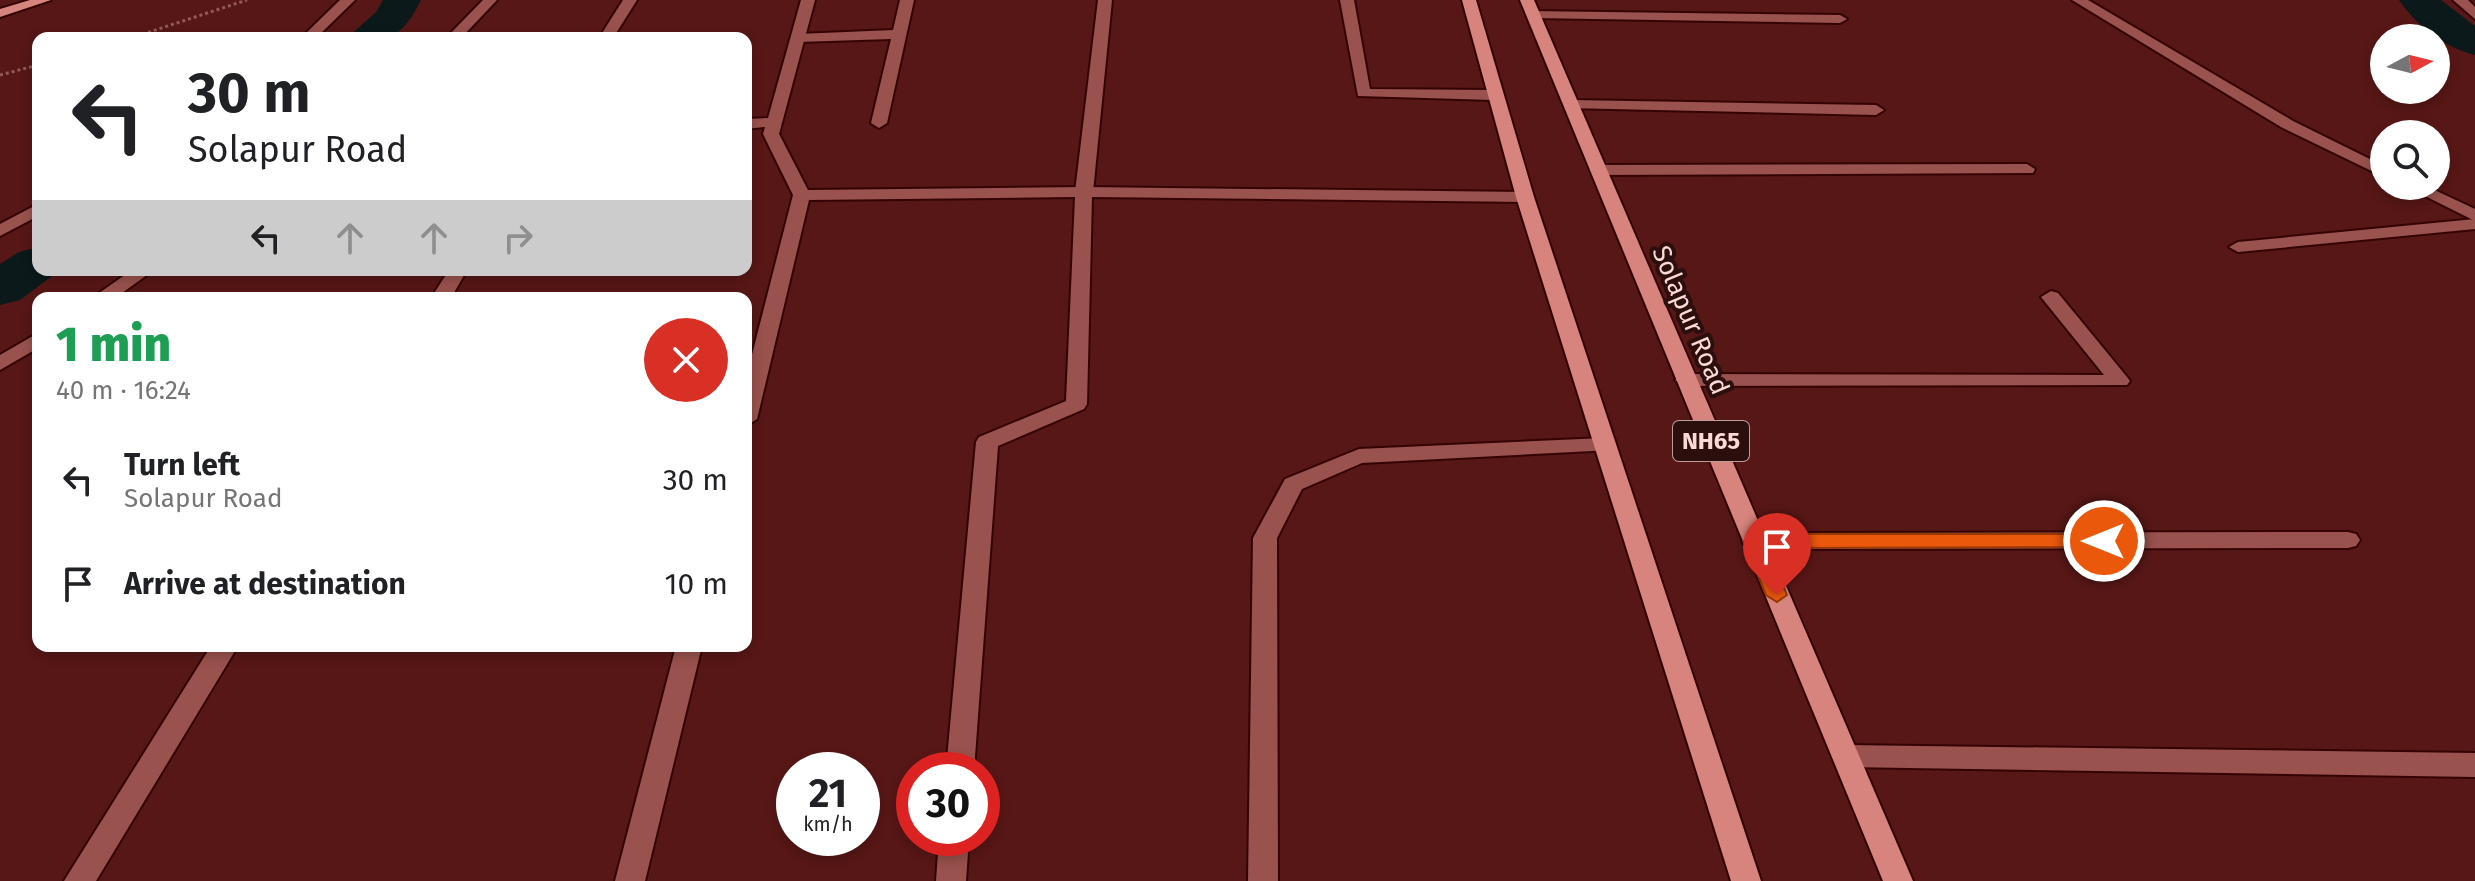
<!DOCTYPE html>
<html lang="en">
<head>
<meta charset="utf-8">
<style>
	body { margin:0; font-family:"Fira Sans",sans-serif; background:#f2f2f2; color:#202124; height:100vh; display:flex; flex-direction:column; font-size:30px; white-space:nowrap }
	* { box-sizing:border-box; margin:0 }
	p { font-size:26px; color:#757577 }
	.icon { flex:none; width:44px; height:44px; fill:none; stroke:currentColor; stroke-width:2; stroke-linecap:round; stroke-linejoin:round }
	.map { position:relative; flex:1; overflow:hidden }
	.sheet { position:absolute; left:32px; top:292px; width:720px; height:360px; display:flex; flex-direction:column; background:#fff; border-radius:16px; box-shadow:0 4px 12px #0003 }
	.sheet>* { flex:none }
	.hud { position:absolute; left:32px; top:32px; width:720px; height:244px; border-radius:16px; box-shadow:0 4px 12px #0003; background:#fff; color:#202124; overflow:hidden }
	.needle { width:52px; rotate:83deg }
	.controls { position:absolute; left:2370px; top:24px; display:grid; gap:16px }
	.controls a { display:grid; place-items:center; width:80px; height:80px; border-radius:50%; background:#fff; box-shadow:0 4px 12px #0003; font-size:40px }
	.speed { position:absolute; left:776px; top:752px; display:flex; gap:16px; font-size:40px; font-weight:700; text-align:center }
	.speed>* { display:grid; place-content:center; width:104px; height:104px; border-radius:50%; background:#fff; box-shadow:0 4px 12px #0003; line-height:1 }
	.speed small { font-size:20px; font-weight:400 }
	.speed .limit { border:12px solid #d22; background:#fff; color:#111 }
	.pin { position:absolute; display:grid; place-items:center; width:68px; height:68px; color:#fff; margin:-82px -34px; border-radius:50% 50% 50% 0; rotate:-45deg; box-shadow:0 0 8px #0007 }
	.pin .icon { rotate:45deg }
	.me { position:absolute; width:88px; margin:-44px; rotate:270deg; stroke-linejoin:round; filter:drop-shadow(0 0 6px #0008) }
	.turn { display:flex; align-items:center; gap:28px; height:168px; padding:0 24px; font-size:36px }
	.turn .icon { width:104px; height:104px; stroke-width:2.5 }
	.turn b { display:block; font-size:56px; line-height:68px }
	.lanes { display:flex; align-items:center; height:76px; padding:0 24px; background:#0003; justify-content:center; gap:40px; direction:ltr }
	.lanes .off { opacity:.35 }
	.round { display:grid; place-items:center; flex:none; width:84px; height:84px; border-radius:42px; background:#f2f2f2 }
	.summary { display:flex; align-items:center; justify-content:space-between; height:136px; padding:0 24px }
	h1 { font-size:48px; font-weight:800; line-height:60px; color:#1e9e55 }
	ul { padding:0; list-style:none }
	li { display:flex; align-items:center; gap:24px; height:104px; padding:0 24px }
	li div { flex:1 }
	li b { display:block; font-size:30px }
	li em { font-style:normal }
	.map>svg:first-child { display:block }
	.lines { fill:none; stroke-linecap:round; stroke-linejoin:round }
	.canal { fill:#0b191b; fill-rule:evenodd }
	.service-casing { stroke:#340405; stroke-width:4 }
	.minor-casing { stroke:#340405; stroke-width:4 }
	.trunk-casing { stroke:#340405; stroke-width:4 }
	.path { stroke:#905b59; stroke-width:3; stroke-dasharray:3 3; stroke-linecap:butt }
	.service { fill:#99524d; fill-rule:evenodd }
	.minor { fill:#99524d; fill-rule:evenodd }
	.trunk { fill:#d6847d; fill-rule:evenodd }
	.route { fill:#ea580c; stroke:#983908; stroke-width:2 }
	.labels { text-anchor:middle; stroke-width:8; stroke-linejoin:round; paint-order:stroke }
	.shield { fill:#2b0f0d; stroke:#bd9c9a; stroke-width:2 }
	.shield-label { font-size:24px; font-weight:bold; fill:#fbd9d6 }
	.street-label { font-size:26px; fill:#fbd9d6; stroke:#2b0f0d }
</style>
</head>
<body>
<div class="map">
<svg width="2475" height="881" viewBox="0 0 2475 881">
	<rect width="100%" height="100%" fill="#571716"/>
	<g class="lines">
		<g class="canal">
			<path d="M 383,0 L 421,0 C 400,42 390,38 347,38 L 376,12 Z"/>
			<path d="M 2399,0 L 2441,0 L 2475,26 L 2475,55 C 2445,48 2416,25 2399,0 Z"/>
			<path d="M 38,247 L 38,270 L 60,270 L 20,300 L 0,305 L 0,264 L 19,252 Z"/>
		</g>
		<defs>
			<g id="service">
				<path d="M 900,0 L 914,0 L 887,123 L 879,128 L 871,123 L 891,39 L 798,42 L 791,38 L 798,34 L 893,30 Z"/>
				<path d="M 1098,0 L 1112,0 L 1093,192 L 1084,197 L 1075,192 Z"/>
				<path d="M 1340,0 L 1354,0 L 1370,89 L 1493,90 L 1501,95 L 1493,100 L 1358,96 Z"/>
				<path d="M 1528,11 L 1840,15 L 1847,19 L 1840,23 L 1533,18 L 1528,17 Z"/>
				<path d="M 1571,100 L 1876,105 L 1884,110 L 1876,115 L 1566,108 L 1566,102 Z"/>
				<path d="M 2027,164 L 2035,169 L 2033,173 L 1598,175 L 1590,170 L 1598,165 Z"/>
				<path d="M 2475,219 L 2475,229 L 2238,252 L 2229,247 L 2238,242 Z"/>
				<path d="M 2051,291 L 2058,293 L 2127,377 L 2130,381 L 2127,385 L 1685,386 L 1675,380 L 1685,374 L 2104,375 L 2041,297 Z"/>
			</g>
			<g id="minor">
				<path d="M 340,0 L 355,0 L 316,38 L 301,38 Z"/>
				<path d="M 483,0 L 497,0 L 461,38 L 446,38 Z"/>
				<path d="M 623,0 L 637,0 L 613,38 L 599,38 Z"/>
				<path d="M 801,0 L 815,0 L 779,134 L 808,190 L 1084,187 L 1525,192 L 1534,197 L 1525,202 L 1092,197 L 1087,404 L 1084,409 L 998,446 L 974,770 L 946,770 L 976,442 L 979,437 L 1066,401 L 1075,197 L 809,200 L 757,419 L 746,426 L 746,378 L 793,195 L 763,134 L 765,127 L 746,129 L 746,119 L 768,118 Z"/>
				<path d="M 2072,0 L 2088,0 L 2293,121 L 2384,166 L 2384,177 L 2281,127 Z"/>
				<path d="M 2453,0 L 2468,0 L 2475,7 L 2475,19 Z"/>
				<path d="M 2405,186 L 2426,186 L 2475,209 L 2475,221 Z"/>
				<path d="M 38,204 L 38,216 L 0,236 L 0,224 Z"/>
				<path d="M 132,270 L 154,270 L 115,298 L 92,298 Z"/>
				<path d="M 449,270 L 467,270 L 451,298 L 431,298 Z"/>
				<path d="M 38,333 L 38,348 L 0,370 L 0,355 Z"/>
				<path d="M 1604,438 L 1615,445 L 1612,450 L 1362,463 L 1302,489 L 1277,538 L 1278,881 L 1248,881 L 1253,538 L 1285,479 L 1359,449 Z"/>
				<path d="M 2348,532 L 2356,534 L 2360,540 L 2356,546 L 2348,548 L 1754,549 L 1746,547 L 1742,541 L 1746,535 L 1754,533 Z"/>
				<path d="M 211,646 L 238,646 L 96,881 L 64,881 Z"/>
				<path d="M 676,646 L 702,646 L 645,881 L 615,881 Z"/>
				<path d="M 1846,745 L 2475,753 L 2475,777 L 1846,767 L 1836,764 L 1832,756 L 1836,748 Z"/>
				<path d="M 939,838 L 969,838 L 966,881 L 936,881 Z"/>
			</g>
			<g id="trunk">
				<path d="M 30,0 L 51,0 L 0,17 L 0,9 Z"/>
				<path d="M 1462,0 L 1476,0 L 1534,197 L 1761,881 L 1731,881 L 1516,197 Z"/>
				<path d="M 1520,0 L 1534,0 L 1913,881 L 1883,881 Z"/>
			</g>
		</defs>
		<use href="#service" class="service-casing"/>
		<use href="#minor" class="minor-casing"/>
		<use href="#trunk" class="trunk-casing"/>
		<g class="path">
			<path d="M 131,38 L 247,0"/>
			<path d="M 0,75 L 38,65"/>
		</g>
		<use href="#service" class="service"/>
		<use href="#minor" class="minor"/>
		<use href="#trunk" class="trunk"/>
	</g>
	<path class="route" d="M 1754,534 L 2104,534 L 2114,541 L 2104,547 L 1767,548 L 1787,595 L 1777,602 L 1766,595 L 1744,541 Z"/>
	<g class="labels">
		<rect class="shield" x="1673" y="421" width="76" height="40" rx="6"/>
		<g class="shield-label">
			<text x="1711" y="449">NH65</text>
		</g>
		<g class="street-label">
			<text transform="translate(1691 320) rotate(67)" y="9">Solapur Road</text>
		</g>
	</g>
</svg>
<div class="controls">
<a><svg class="needle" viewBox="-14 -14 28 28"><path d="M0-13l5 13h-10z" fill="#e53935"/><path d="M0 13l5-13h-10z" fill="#757577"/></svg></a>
<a><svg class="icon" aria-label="search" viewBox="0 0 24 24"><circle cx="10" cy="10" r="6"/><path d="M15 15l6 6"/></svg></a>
</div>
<div class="speed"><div>21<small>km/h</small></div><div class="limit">30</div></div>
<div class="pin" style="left:1777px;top:595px;background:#d93025"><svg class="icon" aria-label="arrive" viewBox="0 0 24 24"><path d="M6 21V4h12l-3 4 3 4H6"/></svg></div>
<svg class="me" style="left:2104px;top:541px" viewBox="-20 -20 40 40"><circle r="17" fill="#ea580c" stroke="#fff" stroke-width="3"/><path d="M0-11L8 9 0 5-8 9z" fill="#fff"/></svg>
<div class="hud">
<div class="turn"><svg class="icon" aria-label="left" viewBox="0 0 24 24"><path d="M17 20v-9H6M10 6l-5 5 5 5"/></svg><div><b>30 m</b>Solapur Road</div></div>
<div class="lanes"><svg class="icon" aria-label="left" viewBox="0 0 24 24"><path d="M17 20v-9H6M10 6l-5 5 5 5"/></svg><svg class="icon off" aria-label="ahead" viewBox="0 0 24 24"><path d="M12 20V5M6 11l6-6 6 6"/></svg><svg class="icon off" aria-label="ahead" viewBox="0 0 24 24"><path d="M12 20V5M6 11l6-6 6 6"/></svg><svg class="icon off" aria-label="right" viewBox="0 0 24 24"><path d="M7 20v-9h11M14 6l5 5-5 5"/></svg></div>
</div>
<section class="sheet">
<div class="summary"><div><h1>1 min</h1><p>40 m · 16:24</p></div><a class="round" style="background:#d93025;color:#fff"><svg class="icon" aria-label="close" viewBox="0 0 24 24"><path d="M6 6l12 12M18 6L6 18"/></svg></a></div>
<ul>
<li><svg class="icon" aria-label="left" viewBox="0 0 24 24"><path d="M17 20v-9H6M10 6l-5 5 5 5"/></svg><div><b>Turn left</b><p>Solapur Road</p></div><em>30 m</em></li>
<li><svg class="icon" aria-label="arrive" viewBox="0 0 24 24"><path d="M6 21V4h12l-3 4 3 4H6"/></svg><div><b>Arrive at destination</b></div><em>10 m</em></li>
</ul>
</section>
</div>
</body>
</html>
